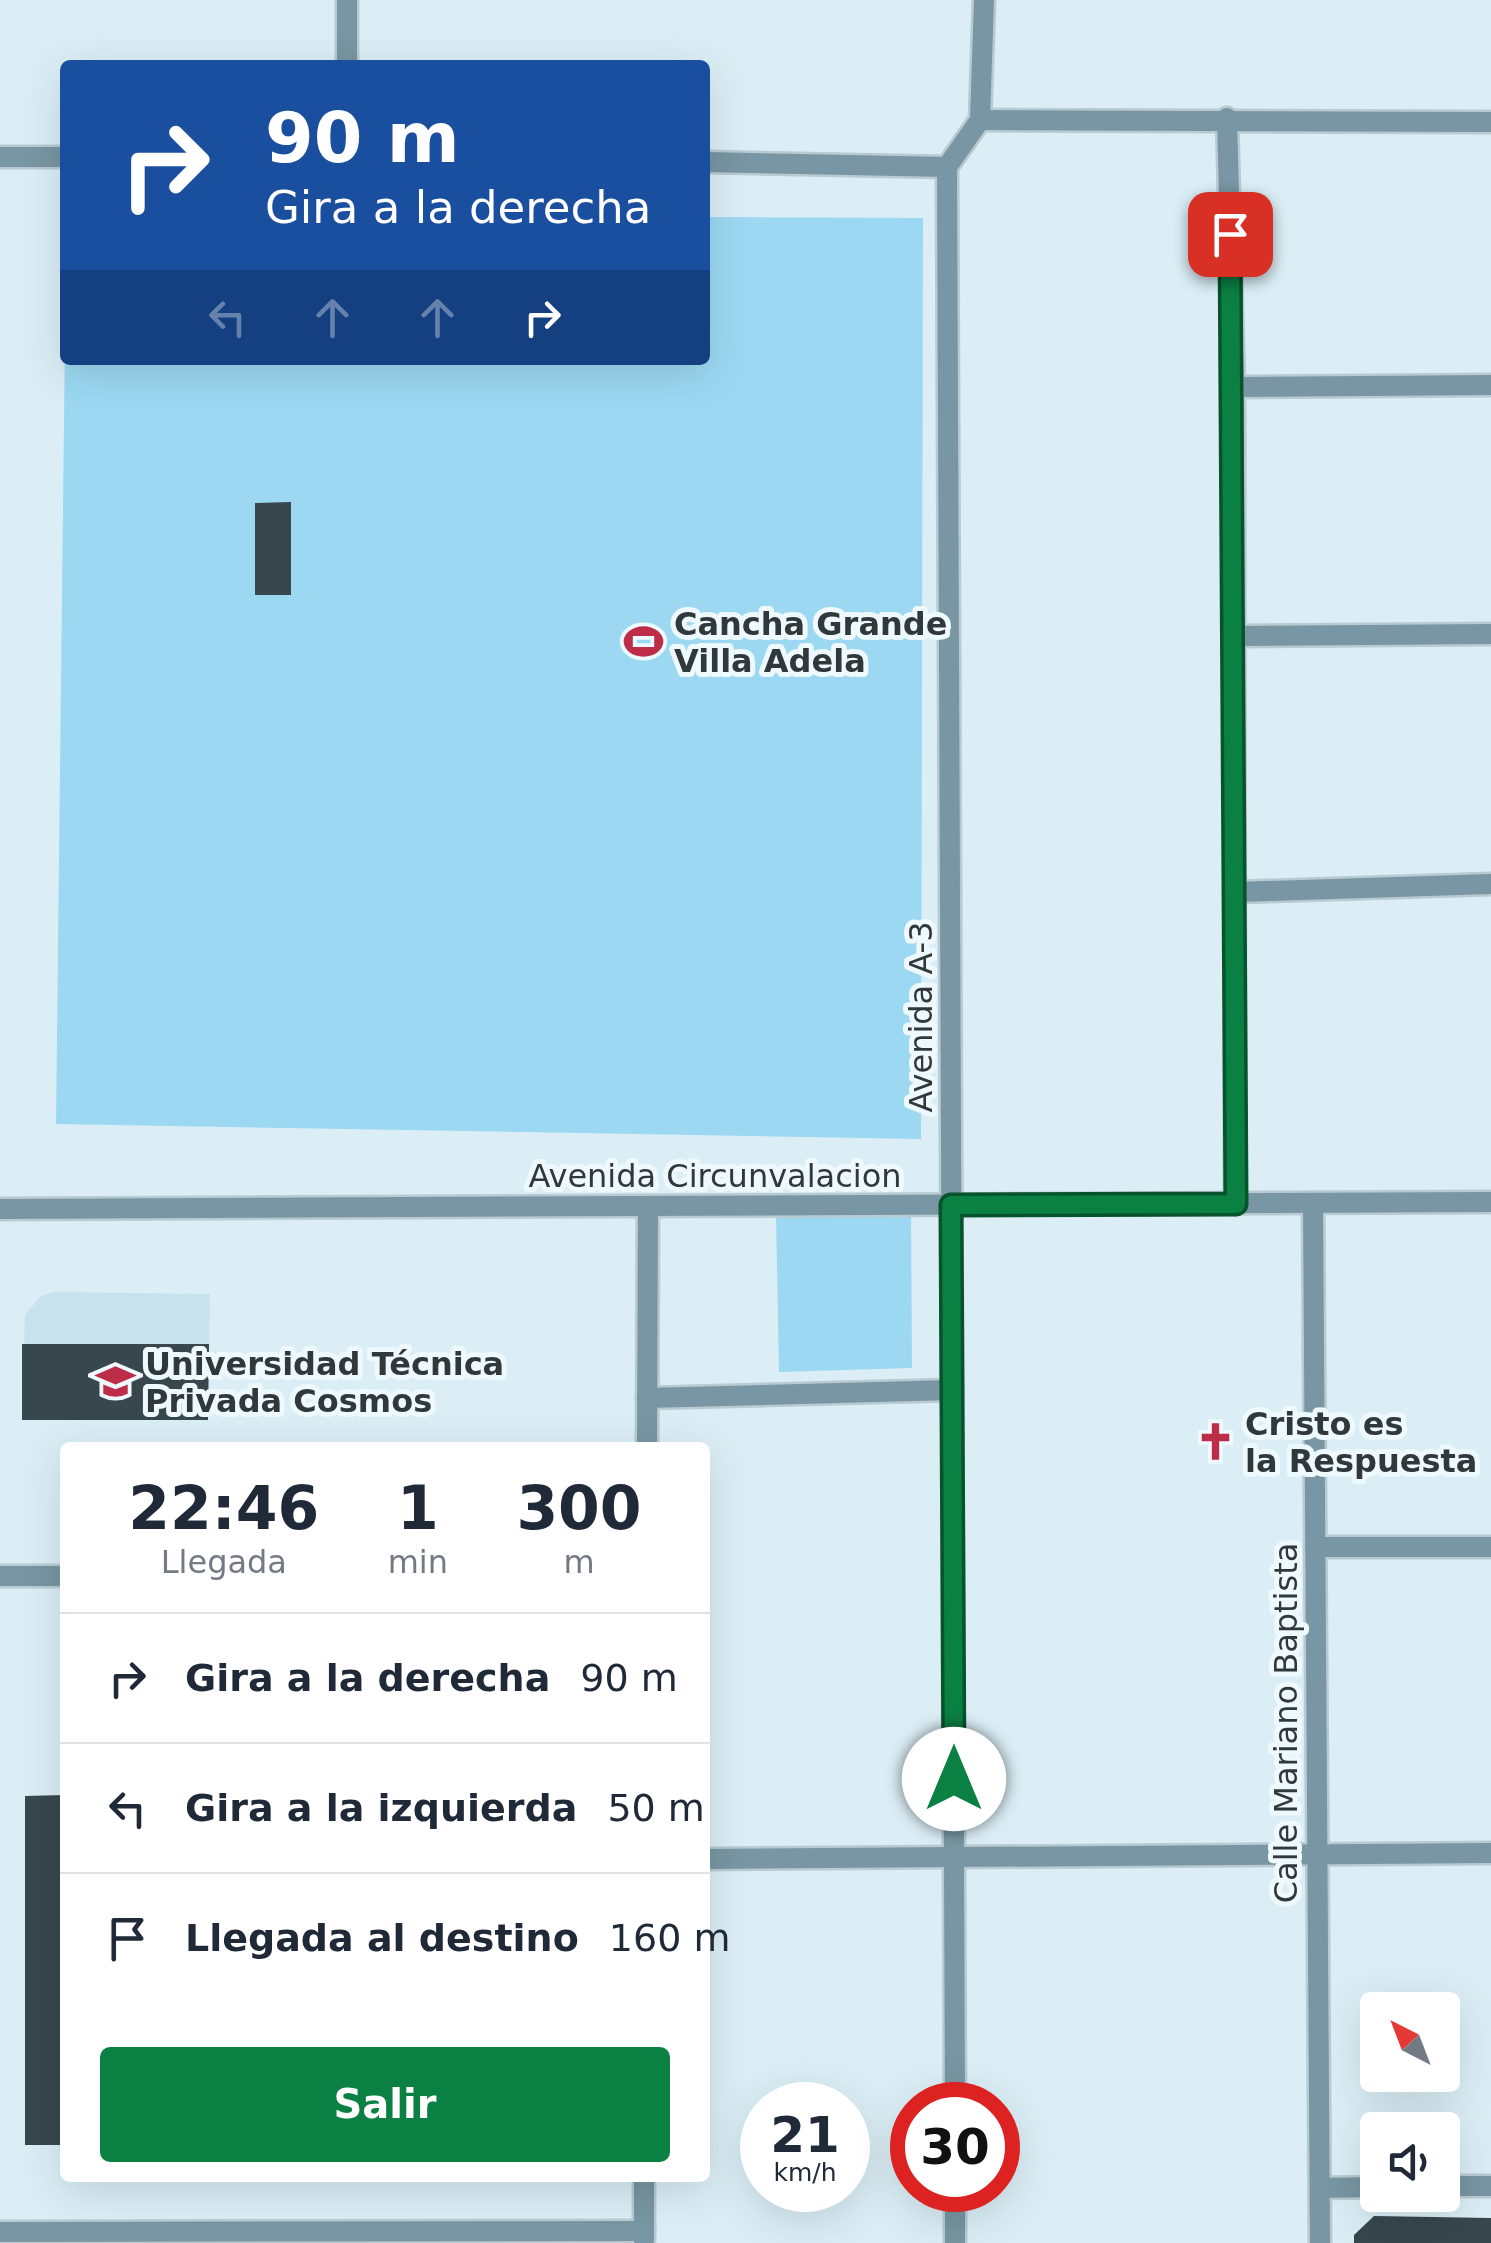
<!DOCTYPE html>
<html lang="es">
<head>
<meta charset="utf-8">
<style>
	body { margin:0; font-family:"DejaVu Sans",sans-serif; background:#f6f6f7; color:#1f2937; height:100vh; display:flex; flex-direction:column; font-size:38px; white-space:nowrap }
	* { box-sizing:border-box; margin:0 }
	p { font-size:32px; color:#747a83 }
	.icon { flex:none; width:55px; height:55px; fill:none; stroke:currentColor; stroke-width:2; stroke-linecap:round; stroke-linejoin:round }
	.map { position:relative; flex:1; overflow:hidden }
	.drawer { position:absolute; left:60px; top:1442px; width:650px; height:740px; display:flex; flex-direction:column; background:#fff; border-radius:10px; box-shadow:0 10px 40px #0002 }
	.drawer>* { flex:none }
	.hud { position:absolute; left:60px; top:60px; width:650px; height:305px; border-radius:10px; box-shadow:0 10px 40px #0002; background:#1a4fa0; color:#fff; overflow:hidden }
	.needle { width:65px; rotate:318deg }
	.buttons { position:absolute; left:1360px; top:1992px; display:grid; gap:20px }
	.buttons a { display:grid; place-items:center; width:100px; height:100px; border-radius:10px; background:#fff; box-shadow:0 10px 40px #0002; font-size:50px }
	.speed { position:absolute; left:740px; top:2082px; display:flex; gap:20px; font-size:50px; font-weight:700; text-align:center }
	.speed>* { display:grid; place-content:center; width:130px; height:130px; border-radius:50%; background:#fff; box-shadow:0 10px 40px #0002; line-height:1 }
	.speed small { font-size:25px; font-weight:400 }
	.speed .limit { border:15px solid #d22; background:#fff; color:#111 }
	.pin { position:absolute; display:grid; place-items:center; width:85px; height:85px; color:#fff; margin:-42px; border-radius:20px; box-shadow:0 5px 15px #0006 }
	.me { position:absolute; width:110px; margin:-55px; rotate:0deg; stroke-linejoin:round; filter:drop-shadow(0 0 8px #0008) }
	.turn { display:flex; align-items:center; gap:35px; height:210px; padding:0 40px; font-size:45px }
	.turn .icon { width:130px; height:130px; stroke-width:2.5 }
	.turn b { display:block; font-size:70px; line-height:85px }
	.lanes { display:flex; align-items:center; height:95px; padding:0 40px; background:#0003; justify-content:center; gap:50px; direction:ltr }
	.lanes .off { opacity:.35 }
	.eta { display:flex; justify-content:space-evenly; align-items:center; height:170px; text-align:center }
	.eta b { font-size:60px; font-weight:700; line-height:70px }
	.cta { display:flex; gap:20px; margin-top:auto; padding:20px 40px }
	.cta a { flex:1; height:115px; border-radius:10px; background:#0b8043; color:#fff; font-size:40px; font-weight:700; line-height:115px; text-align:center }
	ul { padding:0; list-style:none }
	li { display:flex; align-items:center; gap:30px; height:130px; padding:0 40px; border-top:2px solid #e0e1e3 }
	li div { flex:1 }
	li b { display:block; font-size:38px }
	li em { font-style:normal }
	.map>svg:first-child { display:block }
	.built { fill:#c7e1ed }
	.green { fill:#9cd8f2 }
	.building { fill:#38474e }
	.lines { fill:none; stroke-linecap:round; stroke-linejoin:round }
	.minor-casing { stroke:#b9cad1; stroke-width:25 }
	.tertiary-casing { stroke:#b9cad1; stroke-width:25 }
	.minor { stroke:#7896a3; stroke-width:20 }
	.tertiary { stroke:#7896a3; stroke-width:20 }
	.route-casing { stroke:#07532c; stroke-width:25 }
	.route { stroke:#0b8043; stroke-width:18 }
	.labels { text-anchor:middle; stroke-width:10; stroke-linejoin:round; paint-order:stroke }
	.poi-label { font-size:32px; font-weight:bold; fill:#30383b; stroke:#eef9fe; text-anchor:start }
	.street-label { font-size:32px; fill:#30383b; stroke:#eef9fe }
</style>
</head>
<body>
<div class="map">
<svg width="1491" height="2243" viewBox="0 0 1491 2243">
	<rect width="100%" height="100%" fill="#dbeef6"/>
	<path class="built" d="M 53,1292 L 210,1294 L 208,1420 L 22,1420 L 25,1315 L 40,1297 Z"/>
	<g class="green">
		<path d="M 705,217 L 923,218 L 921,1139 L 56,1124 L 65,332 L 65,360 L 705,360 Z"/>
		<path d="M 911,1206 L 912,1368 L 779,1372 L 776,1215 Z"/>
	</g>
	<g class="building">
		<path d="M 291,502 L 291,595 L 255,595 L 255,503 Z"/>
		<path d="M 22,1344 L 209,1344 L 208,1420 L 22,1420 Z"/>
		<path d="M 65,1795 L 65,2145 L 25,2145 L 25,1796 Z"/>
		<path d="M 1374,2216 L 1491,2218 L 1491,2243 L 1354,2243 L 1354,2235 Z"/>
	</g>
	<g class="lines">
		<defs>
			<g id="minor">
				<path d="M 347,65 L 347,0"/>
				<path d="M 1227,118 L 1234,387 L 1235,1204"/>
				<path d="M 980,120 L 1491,122"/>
				<path d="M 980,120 L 984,0"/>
				<path d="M 0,157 L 65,157"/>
				<path d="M 705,162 L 947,167"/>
				<path d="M 1234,387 L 1491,385"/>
				<path d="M 1235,636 L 1491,634"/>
				<path d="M 1236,892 L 1491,884"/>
				<path d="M 1313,1203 L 1320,2243"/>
				<path d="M 647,1398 L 952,1390"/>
				<path d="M 647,1448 L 648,1207"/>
				<path d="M 1315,1547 L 1491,1547"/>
				<path d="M 0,1576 L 65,1576"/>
				<path d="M 705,1859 L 1491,1853"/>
				<path d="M 955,2105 L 947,167 L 980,120"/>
				<path d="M 1442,2186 L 1491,2186"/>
				<path d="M 1320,2188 L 1378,2187"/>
				<path d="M 955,2190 L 955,2243"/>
				<path d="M 0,2232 L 644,2231"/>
				<path d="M 644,2240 L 644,2178"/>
			</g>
			<path id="tertiary" d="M 0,1209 L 1491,1202"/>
		</defs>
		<use href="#minor" class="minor-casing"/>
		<use href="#tertiary" class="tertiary-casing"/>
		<use href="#minor" class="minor"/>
		<use href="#tertiary" class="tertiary"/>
	</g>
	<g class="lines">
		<defs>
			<path id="route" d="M 954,1779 L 951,1205 L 1236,1204 L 1230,234"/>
		</defs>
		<use href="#route" class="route-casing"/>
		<use href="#route" class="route"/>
	</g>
	<defs>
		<symbol id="stadium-bare" viewBox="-9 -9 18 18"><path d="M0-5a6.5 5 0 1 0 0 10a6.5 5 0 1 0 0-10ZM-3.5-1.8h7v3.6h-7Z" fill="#be2d47" stroke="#eef9fe" stroke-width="2.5" paint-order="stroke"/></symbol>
		<symbol id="university-bare" viewBox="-9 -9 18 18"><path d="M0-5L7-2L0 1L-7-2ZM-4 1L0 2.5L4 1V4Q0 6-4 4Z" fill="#be2d47" stroke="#eef9fe" stroke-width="2.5" paint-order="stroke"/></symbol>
		<symbol id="church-bare" viewBox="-9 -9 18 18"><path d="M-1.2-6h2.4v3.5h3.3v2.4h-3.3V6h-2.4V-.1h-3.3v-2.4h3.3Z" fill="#be2d47" stroke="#eef9fe" stroke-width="2.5" paint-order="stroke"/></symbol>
	</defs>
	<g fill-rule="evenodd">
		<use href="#stadium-bare" x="616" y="614" width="55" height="55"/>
		<use href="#university-bare" x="88" y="1354" width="55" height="55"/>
		<use href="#church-bare" x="1188" y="1414" width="55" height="55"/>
	</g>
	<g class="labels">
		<g class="poi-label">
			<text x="674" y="635">Cancha Grande<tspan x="674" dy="37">Villa Adela</tspan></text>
			<text x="145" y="1375">Universidad Técnica<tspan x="145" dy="37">Privada Cosmos</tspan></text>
			<text x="1245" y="1435">Cristo es<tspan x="1245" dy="37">la Respuesta</tspan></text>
		</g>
		<g class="street-label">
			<text transform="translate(921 1017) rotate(-90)" y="11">Avenida A-3</text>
			<text x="715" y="1187">Avenida Circunvalacion</text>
			<text transform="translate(1286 1723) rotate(-90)" y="11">Calle Mariano Baptista</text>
		</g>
	</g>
</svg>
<div class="buttons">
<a><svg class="needle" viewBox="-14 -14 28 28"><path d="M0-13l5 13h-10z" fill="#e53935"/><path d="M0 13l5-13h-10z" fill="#747a83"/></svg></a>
<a><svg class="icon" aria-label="sound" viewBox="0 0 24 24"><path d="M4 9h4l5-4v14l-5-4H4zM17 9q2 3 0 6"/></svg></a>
</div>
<div class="speed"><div>21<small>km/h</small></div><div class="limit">30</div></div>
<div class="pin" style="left:1230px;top:234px;background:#d93025"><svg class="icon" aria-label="arrive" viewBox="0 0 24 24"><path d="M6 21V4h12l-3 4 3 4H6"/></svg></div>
<svg class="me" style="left:954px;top:1779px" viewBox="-20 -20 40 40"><circle r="19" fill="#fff"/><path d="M0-13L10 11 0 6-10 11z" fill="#0b8043"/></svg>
<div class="hud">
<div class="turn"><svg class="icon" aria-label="right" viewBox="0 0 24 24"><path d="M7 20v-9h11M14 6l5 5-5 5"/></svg><div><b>90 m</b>Gira a la derecha</div></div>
<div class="lanes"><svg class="icon off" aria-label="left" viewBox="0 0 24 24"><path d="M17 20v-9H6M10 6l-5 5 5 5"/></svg><svg class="icon off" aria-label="ahead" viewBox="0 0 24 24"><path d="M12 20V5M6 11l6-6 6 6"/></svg><svg class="icon off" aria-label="ahead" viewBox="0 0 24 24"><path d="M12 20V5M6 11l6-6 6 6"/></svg><svg class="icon" aria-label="right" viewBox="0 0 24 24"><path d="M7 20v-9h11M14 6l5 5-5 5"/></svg></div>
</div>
<section class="drawer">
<div class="eta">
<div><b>22:46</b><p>Llegada</p></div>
<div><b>1</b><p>min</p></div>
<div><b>300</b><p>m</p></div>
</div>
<ul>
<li><svg class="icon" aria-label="right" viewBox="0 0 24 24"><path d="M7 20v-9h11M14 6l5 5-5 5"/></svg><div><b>Gira a la derecha</b></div><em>90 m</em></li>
<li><svg class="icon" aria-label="left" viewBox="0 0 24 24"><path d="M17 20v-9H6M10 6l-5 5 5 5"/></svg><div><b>Gira a la izquierda</b></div><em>50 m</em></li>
<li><svg class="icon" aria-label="arrive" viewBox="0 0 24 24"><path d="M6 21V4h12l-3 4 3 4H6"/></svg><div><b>Llegada al destino</b></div><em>160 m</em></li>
</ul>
<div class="cta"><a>Salir</a></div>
</section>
</div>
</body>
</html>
